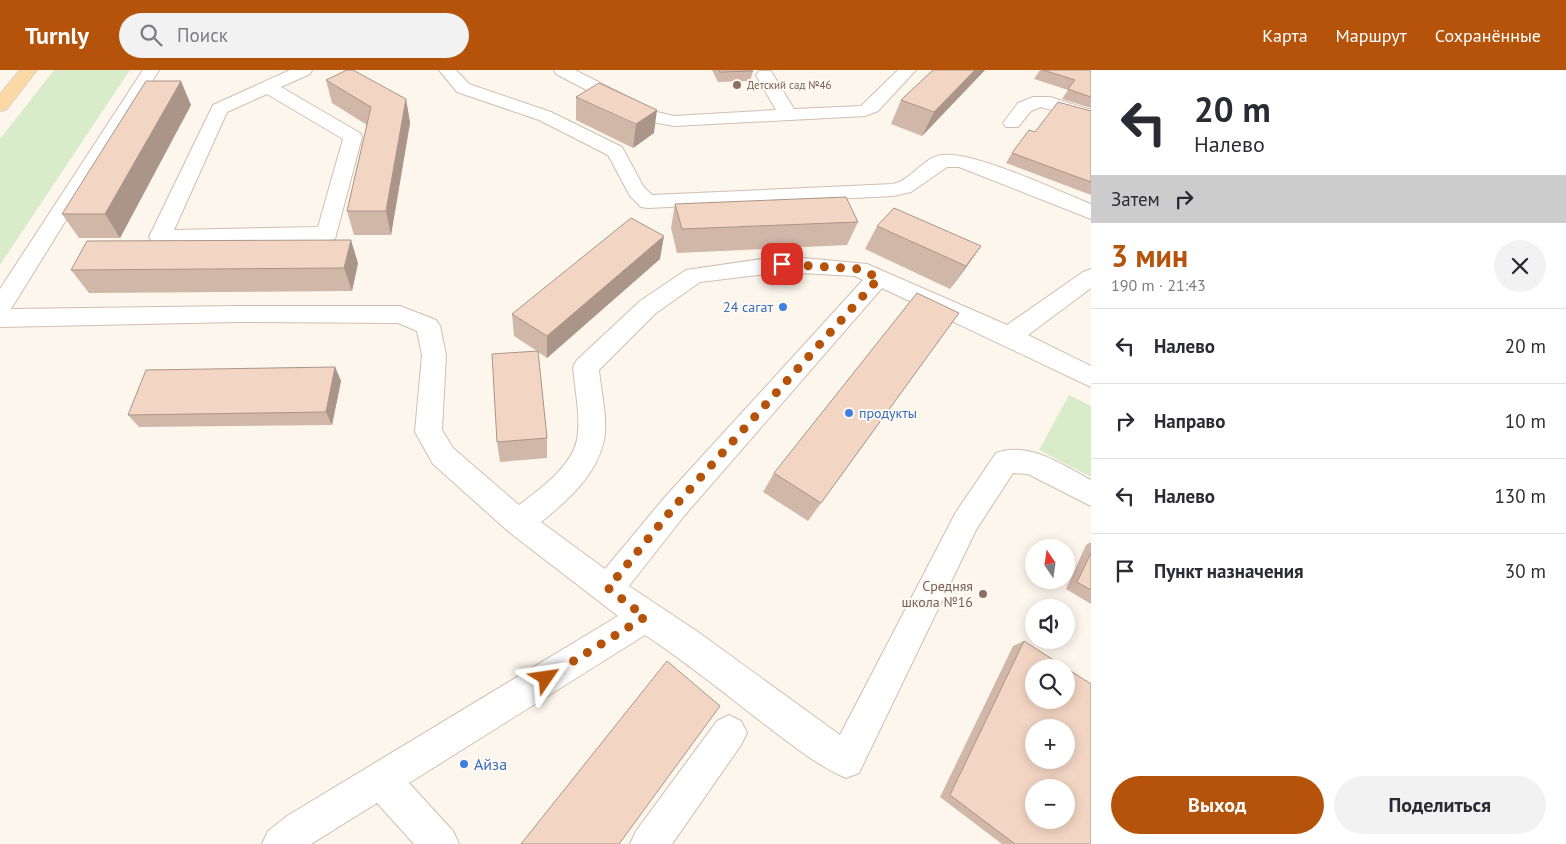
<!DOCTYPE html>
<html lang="ru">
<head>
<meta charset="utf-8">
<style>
	body { margin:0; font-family:"PT Sans",sans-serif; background:#f2f2f3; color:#2b2b33; height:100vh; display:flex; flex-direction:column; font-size:19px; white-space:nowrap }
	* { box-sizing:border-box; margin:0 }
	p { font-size:16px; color:#7c7c81 }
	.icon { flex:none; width:28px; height:28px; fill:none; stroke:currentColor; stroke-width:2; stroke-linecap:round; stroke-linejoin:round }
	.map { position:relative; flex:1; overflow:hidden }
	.drawer { display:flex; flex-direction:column; background:#fff; width:475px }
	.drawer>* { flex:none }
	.top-card { background:#fff; color:#2b2b33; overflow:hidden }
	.needle { width:32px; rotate:347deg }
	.controls { position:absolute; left:1025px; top:469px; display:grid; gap:10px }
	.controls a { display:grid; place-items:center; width:50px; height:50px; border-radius:50%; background:#fff; box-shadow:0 2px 12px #0003; font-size:25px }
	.pin { position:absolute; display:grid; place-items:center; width:42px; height:42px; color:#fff; margin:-21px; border-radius:10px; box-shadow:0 2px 8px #0006 }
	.me { position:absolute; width:55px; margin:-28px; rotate:58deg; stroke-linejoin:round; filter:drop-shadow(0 0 4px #0008) }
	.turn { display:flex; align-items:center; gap:18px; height:105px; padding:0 20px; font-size:22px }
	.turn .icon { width:65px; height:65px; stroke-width:2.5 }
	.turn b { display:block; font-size:35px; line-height:42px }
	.then { display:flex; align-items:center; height:48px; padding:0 20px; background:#0003; gap:10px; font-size:19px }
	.round { display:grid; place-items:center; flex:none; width:52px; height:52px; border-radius:26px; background:#f2f2f3 }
	.headline { display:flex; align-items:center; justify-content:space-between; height:85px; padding:0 20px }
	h1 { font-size:30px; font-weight:800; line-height:38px; color:#b45309 }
	.cta { display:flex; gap:10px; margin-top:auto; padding:10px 20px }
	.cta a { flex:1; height:58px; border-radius:30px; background:#b45309; color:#fff; font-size:20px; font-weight:800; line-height:58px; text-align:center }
	.cta a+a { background:#f2f2f3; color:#2b2b33 }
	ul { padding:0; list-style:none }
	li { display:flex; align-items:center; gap:15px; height:75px; padding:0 20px; border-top:1px solid #e1e1e2 }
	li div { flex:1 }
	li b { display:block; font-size:19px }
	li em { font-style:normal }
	header { display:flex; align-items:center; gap:30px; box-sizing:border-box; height:70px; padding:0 25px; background:#b45309; color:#fff }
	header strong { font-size:24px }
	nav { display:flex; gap:28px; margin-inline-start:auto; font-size:18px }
	.search { width:350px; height:45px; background:#f2f2f3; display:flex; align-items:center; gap:12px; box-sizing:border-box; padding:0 18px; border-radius:28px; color:#7c7c81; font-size:19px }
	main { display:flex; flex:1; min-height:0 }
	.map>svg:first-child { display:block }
	.green { fill:#d8ecc9 }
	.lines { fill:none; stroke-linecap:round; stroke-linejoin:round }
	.minor-casing { stroke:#d1beb0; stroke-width:2 }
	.major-casing { stroke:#dad1cd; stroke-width:2 }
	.minor { fill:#fff; fill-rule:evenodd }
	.major { fill:#fbd9a5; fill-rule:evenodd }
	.wall { fill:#d1b7a8 }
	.shaded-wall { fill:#aa9588 }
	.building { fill:#f3d5c3; stroke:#aa9588; fill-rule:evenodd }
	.route { stroke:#b45309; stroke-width:9; stroke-dasharray:0 16.2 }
	.education-dot { fill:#8d6e63; stroke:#fffaf3; stroke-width:2 }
	.shop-dot { fill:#3f7fe0; stroke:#fffaf3; stroke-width:2 }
	.labels { text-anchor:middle; stroke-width:4; stroke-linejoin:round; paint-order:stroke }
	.far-education-label { font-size:11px; fill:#785e54; stroke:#fffaf3; text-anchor:start }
	.shop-label { font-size:14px; fill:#366cbe; stroke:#fffaf3; text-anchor:end }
	.education-label { font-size:14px; fill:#785e54; stroke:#fffaf3; text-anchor:end }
	.near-shop-label { font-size:16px; fill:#366cbe; stroke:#fffaf3; text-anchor:start }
</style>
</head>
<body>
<header>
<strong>Turnly</strong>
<div class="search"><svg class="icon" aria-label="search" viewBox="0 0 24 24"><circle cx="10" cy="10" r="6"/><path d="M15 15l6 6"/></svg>Поиск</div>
<nav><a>Карта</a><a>Маршрут</a><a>Сохранённые</a></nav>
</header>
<main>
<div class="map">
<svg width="1091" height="774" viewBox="0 0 1091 774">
	<rect width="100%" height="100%" fill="#fdf6ec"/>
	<g class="green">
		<path d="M 54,0 L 130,0 L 0,195 L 0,69 Z"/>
		<path d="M 1069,325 L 1091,336 L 1091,407 L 1039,380 Z"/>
	</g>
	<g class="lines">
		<defs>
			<g id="minor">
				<path d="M 143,0 L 159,0 L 11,239 L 237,236 L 400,236 L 436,250 L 440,256 L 446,285 L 442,360 L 453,378 L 519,435 C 540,419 571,397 577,370 C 581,347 575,320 573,297 L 577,290 L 640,231 L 686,200 L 782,186 L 867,194 L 1007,255 L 1083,202 L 1091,199 L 1091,218 L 1028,265 L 1091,296 L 1091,317 L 882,218 L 684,446 L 629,516 L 698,562 L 840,665 L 956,442 L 996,383 C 1030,371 1062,395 1091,410 L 1091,436 L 1028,404 L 1013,403 L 976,460 L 859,703 L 846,708 C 816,695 788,672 763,653 C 724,623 686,592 645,565 L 409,713 L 453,761 L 459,774 L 414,774 L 377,733 L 311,774 L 262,774 L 268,761 L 287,746 L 618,546 L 509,462 L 433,394 L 415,362 L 422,285 L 417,261 L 398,253 L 237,252 L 0,257 L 0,219 ZM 782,202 L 855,206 L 863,210 L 664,428 L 605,499 L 541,452 C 567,431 597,405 604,370 C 608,348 601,322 599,300 L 656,243 L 700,212 Z"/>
				<path d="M 290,0 L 312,0 L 310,4 L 281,17 L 360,63 L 362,67 L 335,169 L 327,171 L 160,174 L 152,172 L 149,167 L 213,35 ZM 267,24 L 343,69 L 318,157 L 174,160 L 227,42 Z"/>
				<path d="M 439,0 L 456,0 L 469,14 L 551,42 L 622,77 L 643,116 L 652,125 L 893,114 C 912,110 923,87 942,85 C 975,81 1057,121 1091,134 L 1091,149 L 959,97 L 947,97 L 911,122 L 893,126 L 648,138 L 641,137 L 630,126 L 608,85 L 539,50 L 457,22 Z"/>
				<path d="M 554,0 L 575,0 L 657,42 L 674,46 L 776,40 L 756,5 L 759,1 L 771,1 L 794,39 L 861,36 L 898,0 L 916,0 L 878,41 L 865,46 L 674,56 L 646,51 L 556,4 Z"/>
				<path d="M 1033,27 L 1050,27 L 1091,40 L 1091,51 L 1041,37 L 1031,41 L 1018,57 L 1006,57 L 1003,53 L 1018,33 Z"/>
				<path d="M 729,645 L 741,651 L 747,663 L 741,675 L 672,774 L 630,774 L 636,761 L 717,651 Z"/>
			</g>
			<path id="major" d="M 20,0 L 37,0 L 6,40 L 0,41 L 0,24 Z"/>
		</defs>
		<use href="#minor" class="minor-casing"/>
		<use href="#major" class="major-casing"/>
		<use href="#minor" class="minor"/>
		<use href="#major" class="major"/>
	</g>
	<g class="wall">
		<path d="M 712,0 L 752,0 L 753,1 L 750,11 L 718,12 Z"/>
		<path d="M 933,0 L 985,0 L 922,66 L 891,54 L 901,30 Z"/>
		<path d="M 1040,0 L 1091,0 L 1091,38 L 1062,29 L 1068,20 L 1034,9 Z"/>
		<path d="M 326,10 L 406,29 L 410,53 L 391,165 L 354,165 L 347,141 L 367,55 L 332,33 Z"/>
		<path d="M 576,27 L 654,63 L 633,78 L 576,50 Z"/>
		<path d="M 191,35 L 120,168 L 79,168 L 62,144 Z"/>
		<path d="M 1091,41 L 1091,125 L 1006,93 L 1012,83 L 1035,62 Z"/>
		<path d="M 675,134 L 858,152 L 847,175 L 677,183 L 671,158 Z"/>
		<path d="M 877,156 L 981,176 L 965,199 L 950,219 L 865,179 Z"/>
		<path d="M 660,189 L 547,288 L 538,282 L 547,368 L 547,388 L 500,392 L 497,372 L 537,281 L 514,266 L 512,244 Z"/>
		<path d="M 358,193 L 352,221 L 89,223 L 71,200 Z"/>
		<path d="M 959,243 L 808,451 L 763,422 L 774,403 Z"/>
		<path d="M 335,297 L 341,311 L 332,355 L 139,357 L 128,345 Z"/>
		<path d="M 1091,472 L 1091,534 L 1066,519 L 1086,475 Z"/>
		<path d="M 1024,571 L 1091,774 L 1002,774 L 940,727 L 1013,576 Z"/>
	</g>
	<g class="shaded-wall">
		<path d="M 975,0 L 985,0 L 922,66 L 934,42 Z"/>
		<path d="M 181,11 L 191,35 L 120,168 L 105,144 Z"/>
		<path d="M 406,29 L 410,53 L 391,165 L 386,141 Z"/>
		<path d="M 657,40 L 654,63 L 633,78 L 636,54 Z"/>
		<path d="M 664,166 L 660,189 L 547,288 L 547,266 Z"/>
		<path d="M 351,170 L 358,193 L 352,221 L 344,198 Z"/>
		<path d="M 981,176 L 965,199 L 950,219 L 966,196 Z"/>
		<path d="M 335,297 L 341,311 L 332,355 L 326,342 Z"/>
	</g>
	<g class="building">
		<path d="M 347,0 L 353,0 L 406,29 L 386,141 L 347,141 L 371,37 L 326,10 Z"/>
		<path d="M 719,0 L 752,0 L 753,1 L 720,2 Z"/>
		<path d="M 933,0 L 975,0 L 934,42 L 901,30 Z"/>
		<path d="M 1043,0 L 1091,0 L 1091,27 L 1068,19 L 1075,10 Z"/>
		<path d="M 146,11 L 181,11 L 105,144 L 62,144 Z"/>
		<path d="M 599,13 L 657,40 L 636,54 L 576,27 Z"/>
		<path d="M 1058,32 L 1091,41 L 1091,112 L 1012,83 L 1029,60 L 1035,62 Z"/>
		<path d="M 846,127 L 858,152 L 682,159 L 675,134 Z"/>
		<path d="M 894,138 L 981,176 L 966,196 L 877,156 Z"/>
		<path d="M 631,148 L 664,166 L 547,266 L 512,244 Z"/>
		<path d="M 351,170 L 344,198 L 71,200 L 87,171 Z"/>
		<path d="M 917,223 L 959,243 L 821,433 L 774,403 Z"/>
		<path d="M 538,281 L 547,368 L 497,372 L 492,284 Z"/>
		<path d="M 335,297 L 326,342 L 128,345 L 146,300 Z"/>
		<path d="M 1091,483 L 1091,520 L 1077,512 Z"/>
		<path d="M 1024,571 L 1066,598 L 1034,598 L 1034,630 L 1066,630 L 1066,598 L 1091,614 L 1091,774 L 1015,774 L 950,725 ZM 1034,658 L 1066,658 L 1066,690 L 1034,690 ZM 1034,718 L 1066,718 L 1066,750 L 1034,750 Z"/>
		<path d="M 667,591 L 720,636 L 619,774 L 521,774 Z"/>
	</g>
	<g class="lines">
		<path class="route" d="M 546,608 L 645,547 L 608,518 L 674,437 L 879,208 L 859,199 L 782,194"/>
	</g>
	<g class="education-dot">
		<circle cx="737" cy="15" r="5"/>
		<circle cx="983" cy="524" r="5"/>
	</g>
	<g class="shop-dot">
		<circle cx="783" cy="237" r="5"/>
		<circle cx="849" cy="343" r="5"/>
		<circle cx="464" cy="694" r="5"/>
	</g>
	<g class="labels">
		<g class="far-education-label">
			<text x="747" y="19">Детский сад №46</text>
		</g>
		<g class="shop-label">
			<text x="773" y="242">24 сагат</text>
			<text x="859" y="348" text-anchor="start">продукты</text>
		</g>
		<g class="education-label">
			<text x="973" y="521">Средняя<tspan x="973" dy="16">школа №16</tspan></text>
		</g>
		<g class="near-shop-label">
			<text x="474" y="700">Айза</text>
		</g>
	</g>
</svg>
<div class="controls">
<a><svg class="needle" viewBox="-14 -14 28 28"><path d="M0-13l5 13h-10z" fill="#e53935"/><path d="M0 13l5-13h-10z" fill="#7c7c81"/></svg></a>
<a><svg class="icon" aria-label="sound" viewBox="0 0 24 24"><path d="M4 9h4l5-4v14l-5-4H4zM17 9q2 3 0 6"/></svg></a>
<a><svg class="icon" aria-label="search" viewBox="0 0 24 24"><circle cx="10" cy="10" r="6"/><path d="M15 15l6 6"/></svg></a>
<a>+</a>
<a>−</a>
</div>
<div class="pin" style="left:782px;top:194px;background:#d93025"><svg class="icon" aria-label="arrive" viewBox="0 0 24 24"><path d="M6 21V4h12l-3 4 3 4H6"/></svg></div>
<svg class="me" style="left:546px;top:608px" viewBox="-20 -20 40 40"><path d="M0-17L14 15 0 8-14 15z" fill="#b45309" stroke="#fff" stroke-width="4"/></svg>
</div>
<section class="drawer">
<div class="top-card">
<div class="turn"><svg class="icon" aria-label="left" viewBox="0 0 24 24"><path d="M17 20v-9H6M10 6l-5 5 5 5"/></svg><div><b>20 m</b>Налево</div></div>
<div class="then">Затем<svg class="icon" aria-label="right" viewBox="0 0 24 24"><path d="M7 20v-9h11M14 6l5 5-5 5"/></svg></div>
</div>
<div class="headline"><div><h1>3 мин</h1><p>190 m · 21:43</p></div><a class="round"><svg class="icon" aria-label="close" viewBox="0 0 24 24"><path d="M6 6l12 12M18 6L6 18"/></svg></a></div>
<ul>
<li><svg class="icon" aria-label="left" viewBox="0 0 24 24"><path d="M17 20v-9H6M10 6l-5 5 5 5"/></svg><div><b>Налево</b></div><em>20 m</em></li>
<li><svg class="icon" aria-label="right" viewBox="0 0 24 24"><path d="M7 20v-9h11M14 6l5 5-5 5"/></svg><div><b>Направо</b></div><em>10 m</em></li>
<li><svg class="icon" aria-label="left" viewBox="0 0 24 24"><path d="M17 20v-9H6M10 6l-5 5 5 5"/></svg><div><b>Налево</b></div><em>130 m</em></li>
<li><svg class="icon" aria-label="arrive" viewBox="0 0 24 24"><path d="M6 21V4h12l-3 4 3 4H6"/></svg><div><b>Пункт назначения</b></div><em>30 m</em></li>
</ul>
<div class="cta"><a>Выход</a><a>Поделиться</a></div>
</section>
</main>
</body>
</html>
